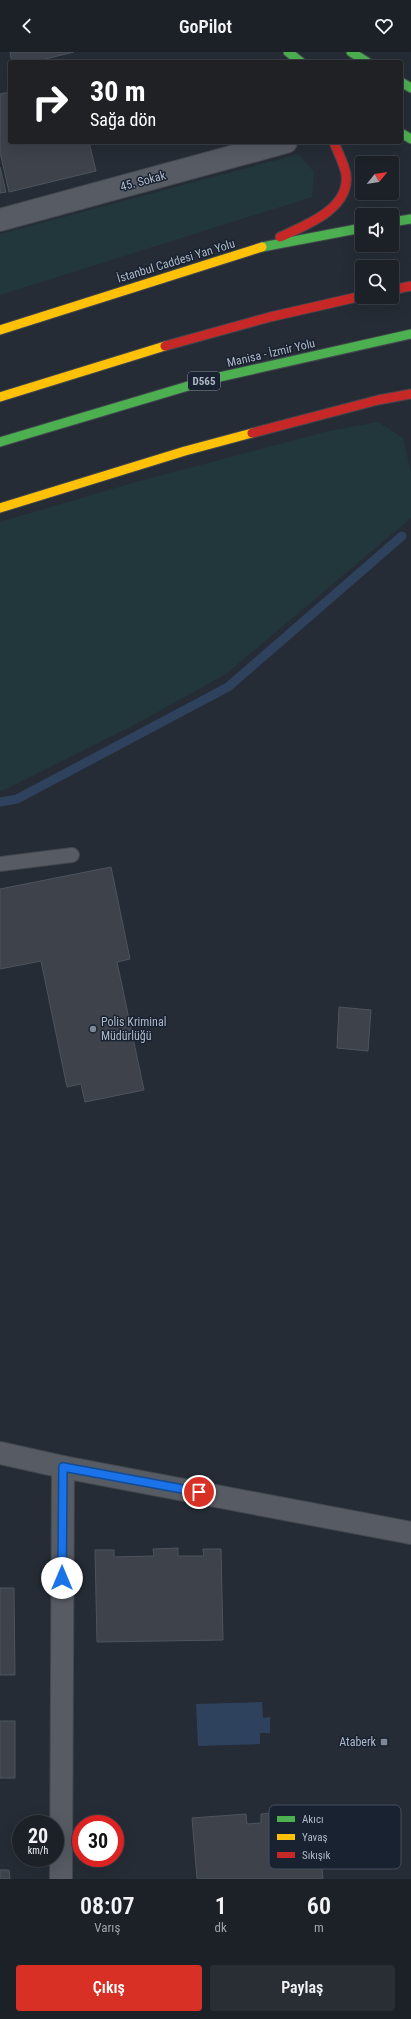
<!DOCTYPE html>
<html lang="tr">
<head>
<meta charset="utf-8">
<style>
	body { margin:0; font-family:"Roboto Condensed",sans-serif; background:#292e34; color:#f1f3f6; height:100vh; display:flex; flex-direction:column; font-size:15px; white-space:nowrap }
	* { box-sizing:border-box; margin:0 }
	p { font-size:13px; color:#a0a3a8 }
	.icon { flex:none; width:22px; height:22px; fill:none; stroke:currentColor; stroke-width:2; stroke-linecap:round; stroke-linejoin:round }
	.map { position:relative; height:1827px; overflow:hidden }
	.drawer { display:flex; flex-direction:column; background:#1c2128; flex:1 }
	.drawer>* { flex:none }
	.hud { position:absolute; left:8px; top:8px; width:395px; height:84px; border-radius:4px; box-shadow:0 4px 16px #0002,0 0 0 1px #3a3e45; background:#202124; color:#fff; overflow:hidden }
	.needle { width:26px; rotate:60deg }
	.buttons { position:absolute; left:355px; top:104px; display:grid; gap:8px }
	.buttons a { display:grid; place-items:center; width:44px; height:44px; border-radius:4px; background:#1c2128; box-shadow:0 4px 16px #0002,0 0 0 1px #3a3e45; font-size:20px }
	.speed { position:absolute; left:12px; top:1763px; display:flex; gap:8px; font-size:20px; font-weight:700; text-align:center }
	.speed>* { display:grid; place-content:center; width:52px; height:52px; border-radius:50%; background:#1c2128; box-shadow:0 4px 16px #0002,0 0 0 1px #3a3e45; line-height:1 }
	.speed small { font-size:10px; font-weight:400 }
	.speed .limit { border:6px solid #d22; background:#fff; color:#111 }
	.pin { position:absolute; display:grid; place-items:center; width:34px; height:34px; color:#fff; margin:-17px; border:2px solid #fff; border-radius:50%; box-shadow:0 1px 4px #0007 }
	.me { position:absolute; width:44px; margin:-22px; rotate:0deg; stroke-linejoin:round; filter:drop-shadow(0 0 3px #0008) }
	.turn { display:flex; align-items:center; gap:14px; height:84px; padding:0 16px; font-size:18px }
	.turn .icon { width:52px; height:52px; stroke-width:2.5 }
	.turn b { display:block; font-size:28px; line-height:34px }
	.eta { display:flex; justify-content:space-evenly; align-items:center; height:68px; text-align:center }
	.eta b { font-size:24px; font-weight:600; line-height:28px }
	.action { display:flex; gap:8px; margin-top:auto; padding:8px 16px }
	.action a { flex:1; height:46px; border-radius:4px; background:#d93025; color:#fff; font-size:16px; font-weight:600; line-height:46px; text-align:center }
	.action a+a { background:#292e34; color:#f1f3f6 }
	header { display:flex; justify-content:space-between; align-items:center; height:52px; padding:0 16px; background:#1c2128; font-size:18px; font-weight:600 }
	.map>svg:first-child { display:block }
	.green { fill:#22373b }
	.water { fill:#2e425e }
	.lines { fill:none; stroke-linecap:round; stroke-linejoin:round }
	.stream { stroke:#2e425e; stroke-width:9 }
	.building { fill:#3d424b; stroke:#4d545e }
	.lane-casing { stroke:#42474e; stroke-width:16 }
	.street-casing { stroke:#42474e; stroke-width:24 }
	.fast-casing { stroke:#42474e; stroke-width:11 }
	.slow-casing { stroke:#42474e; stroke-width:11 }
	.jam-casing { stroke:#42474e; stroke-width:11 }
	.lane { stroke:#565b64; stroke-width:14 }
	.street { stroke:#565b64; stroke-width:22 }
	.fast { stroke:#4caf50; stroke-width:9 }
	.slow { stroke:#ffc107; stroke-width:9 }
	.jam { stroke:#c62828; stroke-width:9 }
	.route-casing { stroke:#114b97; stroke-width:10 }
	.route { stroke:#1a73e8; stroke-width:7 }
	.poi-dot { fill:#7e8795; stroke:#192230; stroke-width:1.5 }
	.labels { text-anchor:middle; stroke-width:3; stroke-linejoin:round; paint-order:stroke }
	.shield { fill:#192230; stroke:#818b9a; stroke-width:1 }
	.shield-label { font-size:11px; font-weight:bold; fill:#aeb8c8 }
	.street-label { font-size:12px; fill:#aeb8c8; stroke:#192230 }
	.poi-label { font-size:12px; fill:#aeb8c8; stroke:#192230; text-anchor:start }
	.key { fill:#192230; stroke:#464f5e; stroke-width:1 }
	.key-label { font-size:11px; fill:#aeb8c8 }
</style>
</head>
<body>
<header><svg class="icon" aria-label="back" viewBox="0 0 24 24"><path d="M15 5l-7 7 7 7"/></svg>GoPilot<svg class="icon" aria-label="heart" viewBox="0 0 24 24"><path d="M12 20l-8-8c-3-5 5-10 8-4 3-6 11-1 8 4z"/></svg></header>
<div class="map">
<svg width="411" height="1827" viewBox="0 0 411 1827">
	<rect width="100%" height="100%" fill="#252c35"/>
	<g class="green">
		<path d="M 299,102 L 314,120 L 312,145 L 0,243 L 0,182 Z"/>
		<path d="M 378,370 L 403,386 L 411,420 L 411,466 L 226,622 L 136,672 L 6,737 L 0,739 L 0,470 L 136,430 L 329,379 Z"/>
	</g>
	<path class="water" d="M 262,1650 L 263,1666 L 270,1665 L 270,1681 L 260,1681 L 260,1692 L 198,1694 L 196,1652 Z"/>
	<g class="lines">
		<path class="stream" d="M 0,750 L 17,747 L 228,635 L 402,484"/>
	</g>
	<g class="building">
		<path d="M 10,0 L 74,0 L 33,10 L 12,10 Z"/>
		<path d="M 10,40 L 10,90 L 89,90 L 96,119 L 9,140 L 0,100 L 0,42 Z"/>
		<path d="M 0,115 L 6,140 L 0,141 Z"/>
		<path d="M 111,815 L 130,907 L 117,910 L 144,1038 L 85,1050 L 81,1032 L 67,1035 L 41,909 L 0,917 L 0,837 Z"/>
		<path d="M 339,955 L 371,958 L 368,999 L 337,996 Z"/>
		<path d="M 178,1496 L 178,1504 L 204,1504 L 203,1497 L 221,1497 L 223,1588 L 97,1590 L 95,1498 L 114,1498 L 114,1505 L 154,1504 L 153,1497 Z"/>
		<path d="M 0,1536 L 14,1536 L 15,1623 L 0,1623 Z"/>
		<rect x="0" y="1669" width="15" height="57"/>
		<path d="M 317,1757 L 323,1827 L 197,1827 L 192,1766 L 246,1762 L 247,1772 L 261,1771 L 261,1762 Z"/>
		<path d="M 0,1818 L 9,1818 L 10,1827 L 0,1827 Z"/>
	</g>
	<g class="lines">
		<defs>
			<path id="lane" d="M 0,812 L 72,803"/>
			<g id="street">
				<path d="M 0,168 L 286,90"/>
				<path d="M 0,1401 L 63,1415 L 411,1481"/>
				<path d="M 61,1827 L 63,1415"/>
			</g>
			<g id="fast">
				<path d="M 288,0 L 301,10"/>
				<path d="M 351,0 L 367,10"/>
				<path d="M 401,30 L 411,36"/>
				<path d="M 401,81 L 411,87"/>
				<path d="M 392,170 L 411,167"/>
				<path d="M 262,195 L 362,176"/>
				<path d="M 0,390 L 215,326 L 411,282"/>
			</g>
			<g id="slow">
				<path d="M 0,278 L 262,195"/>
				<path d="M 0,345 L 165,294"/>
				<path d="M 0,456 L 185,399 L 252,381"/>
			</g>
			<g id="jam">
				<path d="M 280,185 C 304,174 351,157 346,122 C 344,111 338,101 334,90"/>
				<path d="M 392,238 L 411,234"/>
				<path d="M 165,294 L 270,265 L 362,244"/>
				<path d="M 252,381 L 378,348 L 411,342"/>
			</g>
		</defs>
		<use href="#lane" class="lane-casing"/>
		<use href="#street" class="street-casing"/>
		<use href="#fast" class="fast-casing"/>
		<use href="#slow" class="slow-casing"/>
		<use href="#jam" class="jam-casing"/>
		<use href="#lane" class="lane"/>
		<use href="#street" class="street"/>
		<use href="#fast" class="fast"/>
		<use href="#slow" class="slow"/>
		<use href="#jam" class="jam"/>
	</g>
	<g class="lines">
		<defs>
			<path id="route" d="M 62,1526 L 63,1415 L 199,1440"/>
		</defs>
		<use href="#route" class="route-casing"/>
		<use href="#route" class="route"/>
	</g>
	<g class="poi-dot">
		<circle cx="93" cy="977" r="4"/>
		<rect x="380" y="1686" width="8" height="8" rx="2"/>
	</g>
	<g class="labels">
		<rect class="shield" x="188" y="320" width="32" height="18" rx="3"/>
		<g class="shield-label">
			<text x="204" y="333">D565</text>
		</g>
		<g class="street-label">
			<text transform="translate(143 129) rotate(-15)" y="4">45. Sokak</text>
			<text transform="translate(176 209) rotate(-17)" y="4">İstanbul Caddesi Yan Yolu</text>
			<text transform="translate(271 301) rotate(-13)" y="4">Manisa - İzmir Yolu</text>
		</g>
		<g class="poi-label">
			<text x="101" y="974">Polis Kriminal<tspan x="101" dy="14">Müdürlüğü</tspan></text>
			<text x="376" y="1694" text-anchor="end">Ataberk</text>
		</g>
	</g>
	<rect x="269" y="1753" width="132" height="64" rx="6" class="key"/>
	<rect x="277" y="1764" width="18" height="6" fill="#4caf50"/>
	<rect x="277" y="1782" width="18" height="6" fill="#ffc107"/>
	<rect x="277" y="1800" width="18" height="6" fill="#c62828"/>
	<g class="key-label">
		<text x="302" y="1771">Akıcı</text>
		<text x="302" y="1789">Yavaş</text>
		<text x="302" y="1807">Sıkışık</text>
	</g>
</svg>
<div class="buttons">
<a><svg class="needle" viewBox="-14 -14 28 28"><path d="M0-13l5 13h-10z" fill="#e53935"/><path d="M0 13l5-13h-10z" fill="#a0a3a8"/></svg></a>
<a><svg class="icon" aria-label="sound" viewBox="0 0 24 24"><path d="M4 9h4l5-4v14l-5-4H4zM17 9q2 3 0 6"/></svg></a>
<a><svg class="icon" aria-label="search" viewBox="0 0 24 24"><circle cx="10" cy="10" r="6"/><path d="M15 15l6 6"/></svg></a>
</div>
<div class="speed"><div>20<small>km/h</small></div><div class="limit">30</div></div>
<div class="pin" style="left:199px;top:1440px;background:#d93025"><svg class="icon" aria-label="arrive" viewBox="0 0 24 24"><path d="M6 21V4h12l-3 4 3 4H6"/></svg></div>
<svg class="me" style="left:62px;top:1526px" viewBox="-20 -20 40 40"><circle r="19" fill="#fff"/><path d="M0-13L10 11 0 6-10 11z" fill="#1a73e8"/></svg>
<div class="hud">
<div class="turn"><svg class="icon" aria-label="right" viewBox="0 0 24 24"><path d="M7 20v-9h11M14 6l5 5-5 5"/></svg><div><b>30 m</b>Sağa dön</div></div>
</div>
</div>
<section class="drawer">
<div class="eta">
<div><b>08:07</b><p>Varış</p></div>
<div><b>1</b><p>dk</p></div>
<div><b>60</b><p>m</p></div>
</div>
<div class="action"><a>Çıkış</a><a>Paylaş</a></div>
</section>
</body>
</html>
